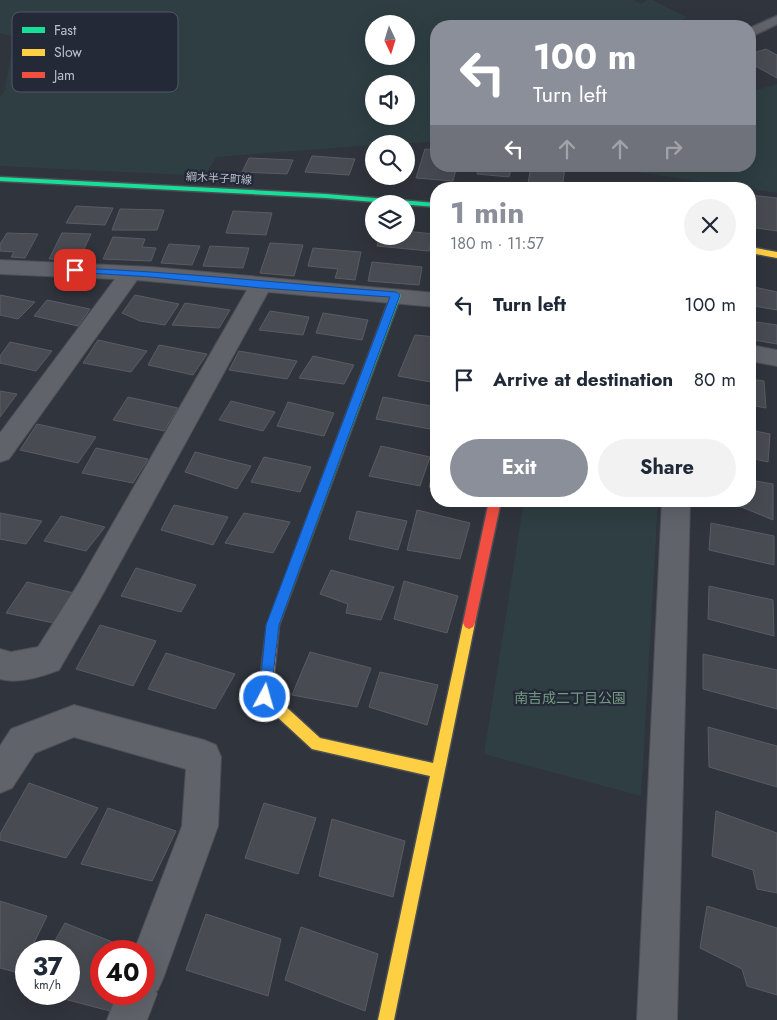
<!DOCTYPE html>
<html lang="en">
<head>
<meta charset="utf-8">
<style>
	body { margin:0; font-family:Jost,"Noto Sans JP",sans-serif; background:#f2f2f3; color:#1f2937; height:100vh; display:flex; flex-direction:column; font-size:19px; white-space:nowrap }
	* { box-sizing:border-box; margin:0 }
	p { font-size:16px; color:#747a83 }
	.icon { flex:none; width:28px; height:28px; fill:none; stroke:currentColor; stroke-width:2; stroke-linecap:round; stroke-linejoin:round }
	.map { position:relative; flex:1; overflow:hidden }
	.side { position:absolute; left:430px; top:182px; width:326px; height:325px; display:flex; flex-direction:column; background:#fff; border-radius:20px; box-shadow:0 5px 20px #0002 }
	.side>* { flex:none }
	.guide { position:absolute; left:430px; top:20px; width:326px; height:152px; border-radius:20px; box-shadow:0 5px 20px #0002; background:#8b8f99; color:#fff; overflow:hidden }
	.needle { width:32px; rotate:176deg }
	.tools { position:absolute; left:365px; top:15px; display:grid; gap:10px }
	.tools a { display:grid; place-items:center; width:50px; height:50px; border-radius:50%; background:#fff; box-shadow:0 5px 20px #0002; font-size:25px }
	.speed { position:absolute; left:15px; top:940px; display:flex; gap:10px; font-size:25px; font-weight:700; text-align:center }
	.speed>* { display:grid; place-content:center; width:65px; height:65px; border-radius:50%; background:#fff; box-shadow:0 5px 20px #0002; line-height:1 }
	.speed small { font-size:12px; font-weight:400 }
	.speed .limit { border:8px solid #d22; background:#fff; color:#111 }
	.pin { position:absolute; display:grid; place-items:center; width:42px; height:42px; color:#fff; margin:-21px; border-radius:10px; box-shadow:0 2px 8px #0006 }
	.me { position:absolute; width:55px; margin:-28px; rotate:6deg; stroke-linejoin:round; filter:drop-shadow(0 0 4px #0008) }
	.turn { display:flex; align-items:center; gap:18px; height:105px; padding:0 20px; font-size:22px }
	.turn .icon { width:65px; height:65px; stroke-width:2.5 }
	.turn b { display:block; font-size:35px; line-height:42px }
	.lanes { display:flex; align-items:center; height:48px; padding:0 20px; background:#0003; justify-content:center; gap:25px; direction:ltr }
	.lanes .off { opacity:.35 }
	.round { display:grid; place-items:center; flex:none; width:52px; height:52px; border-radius:26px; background:#f2f2f3 }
	.head { display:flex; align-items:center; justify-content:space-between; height:85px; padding:0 20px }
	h1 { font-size:30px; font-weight:700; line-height:38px; color:#8b8f99 }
	.cta { display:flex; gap:10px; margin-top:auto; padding:10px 20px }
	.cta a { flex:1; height:58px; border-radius:30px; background:#8b8f99; color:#fff; font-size:20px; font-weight:700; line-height:58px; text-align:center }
	.cta a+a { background:#f2f2f3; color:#1f2937 }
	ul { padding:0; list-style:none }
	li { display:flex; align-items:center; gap:15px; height:75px; padding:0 20px }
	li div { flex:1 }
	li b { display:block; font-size:19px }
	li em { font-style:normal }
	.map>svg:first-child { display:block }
	.green { fill:#2e3e42; fill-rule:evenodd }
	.building { fill:#484b52; stroke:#595c63 }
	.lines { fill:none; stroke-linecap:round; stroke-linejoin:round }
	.lane-casing { stroke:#4c4f55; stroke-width:3 }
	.street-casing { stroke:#4c4f55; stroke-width:2 }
	.fast-casing { stroke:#4c4f55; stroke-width:3 }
	.slow-casing { stroke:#4c4f55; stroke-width:3 }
	.jam-casing { stroke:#4c4f55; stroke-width:3 }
	.lane { fill:#60636a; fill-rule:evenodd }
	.street { fill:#60636a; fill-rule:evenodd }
	.fast { fill:#16e098; fill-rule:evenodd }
	.slow { fill:#ffcf43; fill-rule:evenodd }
	.jam { fill:#f24e42; fill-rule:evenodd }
	.route { fill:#1a73e8; stroke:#114b97 }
	.labels { text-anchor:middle; stroke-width:4.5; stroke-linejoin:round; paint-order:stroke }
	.far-street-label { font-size:11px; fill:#bcc0cb; stroke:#232937 }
	.park-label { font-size:14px; fill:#759981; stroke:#232937 }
	.key { fill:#232937; stroke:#515663; stroke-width:1 }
	.key-label { font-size:14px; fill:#bcc0cb }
</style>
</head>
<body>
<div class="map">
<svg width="777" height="1020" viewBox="0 0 777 1020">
	<rect width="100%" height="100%" fill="#30343c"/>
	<g class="green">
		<path d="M 0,0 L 633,0 L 641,4 L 647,0 L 652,0 L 687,17 L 670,26 L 436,26 L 436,142 L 374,144 L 374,145 L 216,157 L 205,176 L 0,166 L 0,97 L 5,90 L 14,37 L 0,33 ZM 374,24 L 406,24 L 406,56 L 374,56 ZM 374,84 L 406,84 L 406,116 L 374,116 Z"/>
		<path d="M 777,84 L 777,193 L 596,166 L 750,166 L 750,92 Z"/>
		<path d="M 524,501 L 658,501 L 641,796 L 484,754 Z"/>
	</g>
	<g class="building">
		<path d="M 766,49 L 777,55 L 777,78 L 750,63 L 750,54 Z"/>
		<path d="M 425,149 L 436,150 L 436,166 L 457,166 L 453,181 L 416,178 Z"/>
		<path d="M 312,156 L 355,159 L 349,175 L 305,172 Z"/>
		<path d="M 249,158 L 293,160 L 287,174 L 242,172 Z"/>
		<path d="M 479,166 L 512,166 L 509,177 L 477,174 Z"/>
		<path d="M 531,166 L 565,168 L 562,189 L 527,189 Z"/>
		<path d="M 750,195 L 777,198 L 777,231 L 750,227 Z"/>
		<path d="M 76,206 L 113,208 L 105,225 L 66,223 Z"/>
		<path d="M 120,209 L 164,210 L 157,230 L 112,230 Z"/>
		<path d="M 233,211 L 272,213 L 266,235 L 226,233 Z"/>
		<path d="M 406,231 L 433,234 L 429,251 L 377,246 L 380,236 L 406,236 Z"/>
		<path d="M 7,233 L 38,234 L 25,258 L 11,257 L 14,252 L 0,251 L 0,244 Z"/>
		<path d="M 62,233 L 91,234 L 79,260 L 49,259 Z"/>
		<path d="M 113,237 L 145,239 L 142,247 L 156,248 L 151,261 L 103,259 Z"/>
		<path d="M 270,243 L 303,245 L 294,276 L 260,273 Z"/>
		<path d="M 169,244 L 200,246 L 192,265 L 161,263 Z"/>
		<path d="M 210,246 L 249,248 L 243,268 L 203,266 Z"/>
		<path d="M 313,248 L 361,252 L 355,280 L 335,278 L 338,269 L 308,266 Z"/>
		<path d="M 372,262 L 422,267 L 419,285 L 368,281 Z"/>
		<path d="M 754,287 L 777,292 L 777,310 L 754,306 Z"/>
		<path d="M 0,295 L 35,302 L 18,319 L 0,315 Z"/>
		<path d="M 135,295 L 179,304 L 165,325 L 140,321 L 122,313 Z"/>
		<path d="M 47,300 L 90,309 L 78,326 L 34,316 Z"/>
		<path d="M 185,303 L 230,310 L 219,328 L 172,325 Z"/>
		<path d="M 270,311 L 309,317 L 303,335 L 259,330 Z"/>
		<path d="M 323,313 L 368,320 L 362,340 L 316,333 Z"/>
		<path d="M 756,322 L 777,325 L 777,344 L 754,340 Z"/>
		<path d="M 415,335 L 436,337 L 436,383 L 398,376 Z"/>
		<path d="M 98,340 L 147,351 L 131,372 L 83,363 Z"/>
		<path d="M 10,342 L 52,351 L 36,371 L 0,363 L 0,356 Z"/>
		<path d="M 159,345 L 207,354 L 193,375 L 148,365 Z"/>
		<path d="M 239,351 L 297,361 L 287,379 L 229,370 Z"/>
		<path d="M 313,356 L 354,365 L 344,384 L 299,378 Z"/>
		<path d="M 750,379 L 764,381 L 766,408 L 750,405 Z"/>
		<path d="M 0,391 L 17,394 L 0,417 Z"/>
		<path d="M 128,397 L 178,408 L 164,431 L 113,420 Z"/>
		<path d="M 383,397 L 436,407 L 430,429 L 376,419 Z"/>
		<path d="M 231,401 L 275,412 L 263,431 L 219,420 Z"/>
		<path d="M 288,402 L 334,413 L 324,436 L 277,426 Z"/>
		<path d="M 37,424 L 96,437 L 78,463 L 20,450 Z"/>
		<path d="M 750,430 L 770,434 L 768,462 L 750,458 Z"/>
		<path d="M 381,446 L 430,457 L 420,486 L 369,476 Z"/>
		<path d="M 96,448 L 148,459 L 133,483 L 82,473 Z"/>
		<path d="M 195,452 L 251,466 L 237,489 L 185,472 Z"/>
		<path d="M 264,457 L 311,467 L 300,492 L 251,482 Z"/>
		<path d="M 436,458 L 436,488 L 429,487 Z"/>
		<path d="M 750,480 L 773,484 L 773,520 L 727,501 L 750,501 Z"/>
		<path d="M 174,505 L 228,517 L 213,545 L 161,530 Z"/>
		<path d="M 417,510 L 470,523 L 460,559 L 407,550 Z"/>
		<path d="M 357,511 L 407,521 L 398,550 L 349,539 Z"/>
		<path d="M 0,513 L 42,521 L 26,544 L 0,539 Z"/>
		<path d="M 244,513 L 290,522 L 273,553 L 225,543 Z"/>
		<path d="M 61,516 L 105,527 L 86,551 L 44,541 Z"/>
		<path d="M 711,523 L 774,536 L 774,565 L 709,550 Z"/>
		<path d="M 136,568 L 196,585 L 181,612 L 121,596 Z"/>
		<path d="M 331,570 L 394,587 L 381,620 L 346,613 L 348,604 L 320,594 Z"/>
		<path d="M 404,581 L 458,596 L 447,633 L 394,619 Z"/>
		<path d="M 27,582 L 74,593 L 54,623 L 6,613 Z"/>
		<path d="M 709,586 L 773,600 L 774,636 L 708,619 Z"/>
		<path d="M 100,625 L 156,641 L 133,686 L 76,669 Z"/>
		<path d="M 310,652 L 371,668 L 357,707 L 292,695 Z"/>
		<path d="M 166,653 L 235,674 L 215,709 L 148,689 Z"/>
		<path d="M 703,654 L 777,670 L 777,709 L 703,689 Z"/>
		<path d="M 380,672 L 438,685 L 427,725 L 369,707 Z"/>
		<path d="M 708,727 L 777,746 L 777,787 L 709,767 Z"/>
		<path d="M 29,783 L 98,808 L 66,858 L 0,840 L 0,834 Z"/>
		<path d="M 264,803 L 316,818 L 298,874 L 245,858 Z"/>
		<path d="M 108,808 L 176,831 L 152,881 L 81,864 Z"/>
		<path d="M 716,811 L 777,833 L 777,893 L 757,889 L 753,870 L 712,856 Z"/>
		<path d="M 332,819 L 405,841 L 393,897 L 319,876 Z"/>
		<path d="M 0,901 L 47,916 L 30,951 L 26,951 L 26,958 L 19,973 L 0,968 Z"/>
		<path d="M 707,906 L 777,928 L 777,995 L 747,986 L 742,969 L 700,948 Z"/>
		<path d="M 206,914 L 281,939 L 268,996 L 186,970 Z"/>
		<path d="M 65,923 L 135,951 L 101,951 L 101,994 L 117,994 L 110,1011 L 45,994 L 69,994 L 69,951 L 49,951 Z"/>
		<path d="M 301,927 L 378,954 L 365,1011 L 285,980 Z"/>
	</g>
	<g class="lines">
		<defs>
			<path id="lane" d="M 777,16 L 777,24 L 750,37 L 750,28 Z"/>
			<g id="street">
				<path d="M 0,260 L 151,267 L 436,293 L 436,307 L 268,292 L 100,599 L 59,670 C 41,677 18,684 0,679 L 0,649 L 11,652 L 38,647 L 80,581 L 247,290 L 137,280 L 9,459 L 0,462 L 0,433 L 115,279 L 0,274 Z"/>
				<path d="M 750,345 L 777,350 L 777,366 L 750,361 Z"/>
				<path d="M 662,501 L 690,501 L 677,1020 L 637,1020 Z"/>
				<path d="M 74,705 L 204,740 L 216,745 L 221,757 L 218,826 L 164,976 L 158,990 L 156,991 L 157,994 L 147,1020 L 107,1020 L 117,994 L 144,994 L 144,951 L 134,951 L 182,826 L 186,769 L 74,737 L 35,753 L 12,788 L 0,793 L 0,746 L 11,729 Z"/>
			</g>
			<g id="fast">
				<path d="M 0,177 L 326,194 L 436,203 L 436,207 L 326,198 L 0,181 Z"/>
				<path d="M 396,292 L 401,295 L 282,617 L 280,621 L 276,623 L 272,621 L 270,617 L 391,295 Z"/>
			</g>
			<g id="slow">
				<path d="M 750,247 L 777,252 L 777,258 L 750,253 Z"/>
				<path d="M 276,611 L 280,613 L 282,617 L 279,625 L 272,694 L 320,738 L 433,763 L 463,623 L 465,619 L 469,617 L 473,619 L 475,623 L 394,1020 L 378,1020 L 430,776 L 312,749 L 260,701 L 258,697 L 267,625 L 272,613 Z"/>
			</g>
			<path id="jam" d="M 489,501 L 501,501 L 475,623 L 473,627 L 469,629 L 465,627 L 463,623 Z"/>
		</defs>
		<use href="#lane" class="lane-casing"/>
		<use href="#street" class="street-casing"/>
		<use href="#fast" class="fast-casing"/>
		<use href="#slow" class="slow-casing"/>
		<use href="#jam" class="jam-casing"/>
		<use href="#lane" class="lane"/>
		<use href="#street" class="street"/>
		<use href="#fast" class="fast"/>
		<use href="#slow" class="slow"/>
		<use href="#jam" class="jam"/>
	</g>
	<path class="route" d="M 75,268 C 182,272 289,284 396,292 L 400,295 L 279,625 L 270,701 L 265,703 L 261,701 L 259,697 L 266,625 L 390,297 L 261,288 L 151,277 L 72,272 L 70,270 Z"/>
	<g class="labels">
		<g class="far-street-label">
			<text transform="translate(219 178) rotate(3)" y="4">綱木半子町線</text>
		</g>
		<g class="park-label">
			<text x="570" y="703">南吉成二丁目公園</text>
		</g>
	</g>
	<rect x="12" y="12" width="166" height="80" rx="8" class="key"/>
	<rect x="22" y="27" width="23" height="6" fill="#16e098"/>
	<rect x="22" y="49" width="23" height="7" fill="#ffcf43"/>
	<rect x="22" y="72" width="23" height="6" fill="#f24e42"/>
	<g class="key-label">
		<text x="54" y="35">Fast</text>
		<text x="54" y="57">Slow</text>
		<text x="54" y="80">Jam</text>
	</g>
</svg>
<div class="tools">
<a><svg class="needle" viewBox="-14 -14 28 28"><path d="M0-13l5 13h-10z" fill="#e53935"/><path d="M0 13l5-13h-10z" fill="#747a83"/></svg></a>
<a><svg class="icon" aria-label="sound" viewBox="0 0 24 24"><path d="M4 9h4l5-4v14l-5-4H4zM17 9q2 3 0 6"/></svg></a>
<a><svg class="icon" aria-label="search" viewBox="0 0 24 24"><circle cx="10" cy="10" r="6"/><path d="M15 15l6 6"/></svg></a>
<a><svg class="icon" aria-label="layers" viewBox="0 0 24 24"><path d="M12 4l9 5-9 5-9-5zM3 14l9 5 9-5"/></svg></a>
</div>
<div class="speed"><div>37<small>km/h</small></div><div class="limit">40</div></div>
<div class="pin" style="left:75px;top:270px;background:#d93025"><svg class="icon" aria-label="arrive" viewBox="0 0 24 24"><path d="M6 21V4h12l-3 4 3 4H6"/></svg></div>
<svg class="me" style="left:265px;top:697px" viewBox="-20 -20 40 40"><circle r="17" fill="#1a73e8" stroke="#fff" stroke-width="3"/><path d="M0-11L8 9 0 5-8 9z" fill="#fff"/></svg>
<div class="guide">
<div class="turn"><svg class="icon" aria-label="left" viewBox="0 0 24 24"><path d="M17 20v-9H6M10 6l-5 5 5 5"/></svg><div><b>100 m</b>Turn left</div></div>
<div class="lanes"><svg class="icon" aria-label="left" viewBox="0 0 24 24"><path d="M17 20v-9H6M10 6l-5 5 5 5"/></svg><svg class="icon off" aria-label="ahead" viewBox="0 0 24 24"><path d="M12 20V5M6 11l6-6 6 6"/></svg><svg class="icon off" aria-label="ahead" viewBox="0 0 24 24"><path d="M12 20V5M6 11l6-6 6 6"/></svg><svg class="icon off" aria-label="right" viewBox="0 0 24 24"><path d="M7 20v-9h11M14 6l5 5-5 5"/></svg></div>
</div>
<section class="side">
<div class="head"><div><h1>1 min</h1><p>180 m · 11:57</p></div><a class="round"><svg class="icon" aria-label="close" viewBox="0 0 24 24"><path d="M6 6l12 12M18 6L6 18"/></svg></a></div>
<ul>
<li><svg class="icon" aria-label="left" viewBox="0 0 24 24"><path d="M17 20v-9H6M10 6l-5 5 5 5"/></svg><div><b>Turn left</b></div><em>100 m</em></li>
<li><svg class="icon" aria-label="arrive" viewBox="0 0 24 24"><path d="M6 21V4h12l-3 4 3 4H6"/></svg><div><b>Arrive at destination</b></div><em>80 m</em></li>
</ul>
<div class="cta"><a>Exit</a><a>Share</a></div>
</section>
</div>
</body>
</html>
